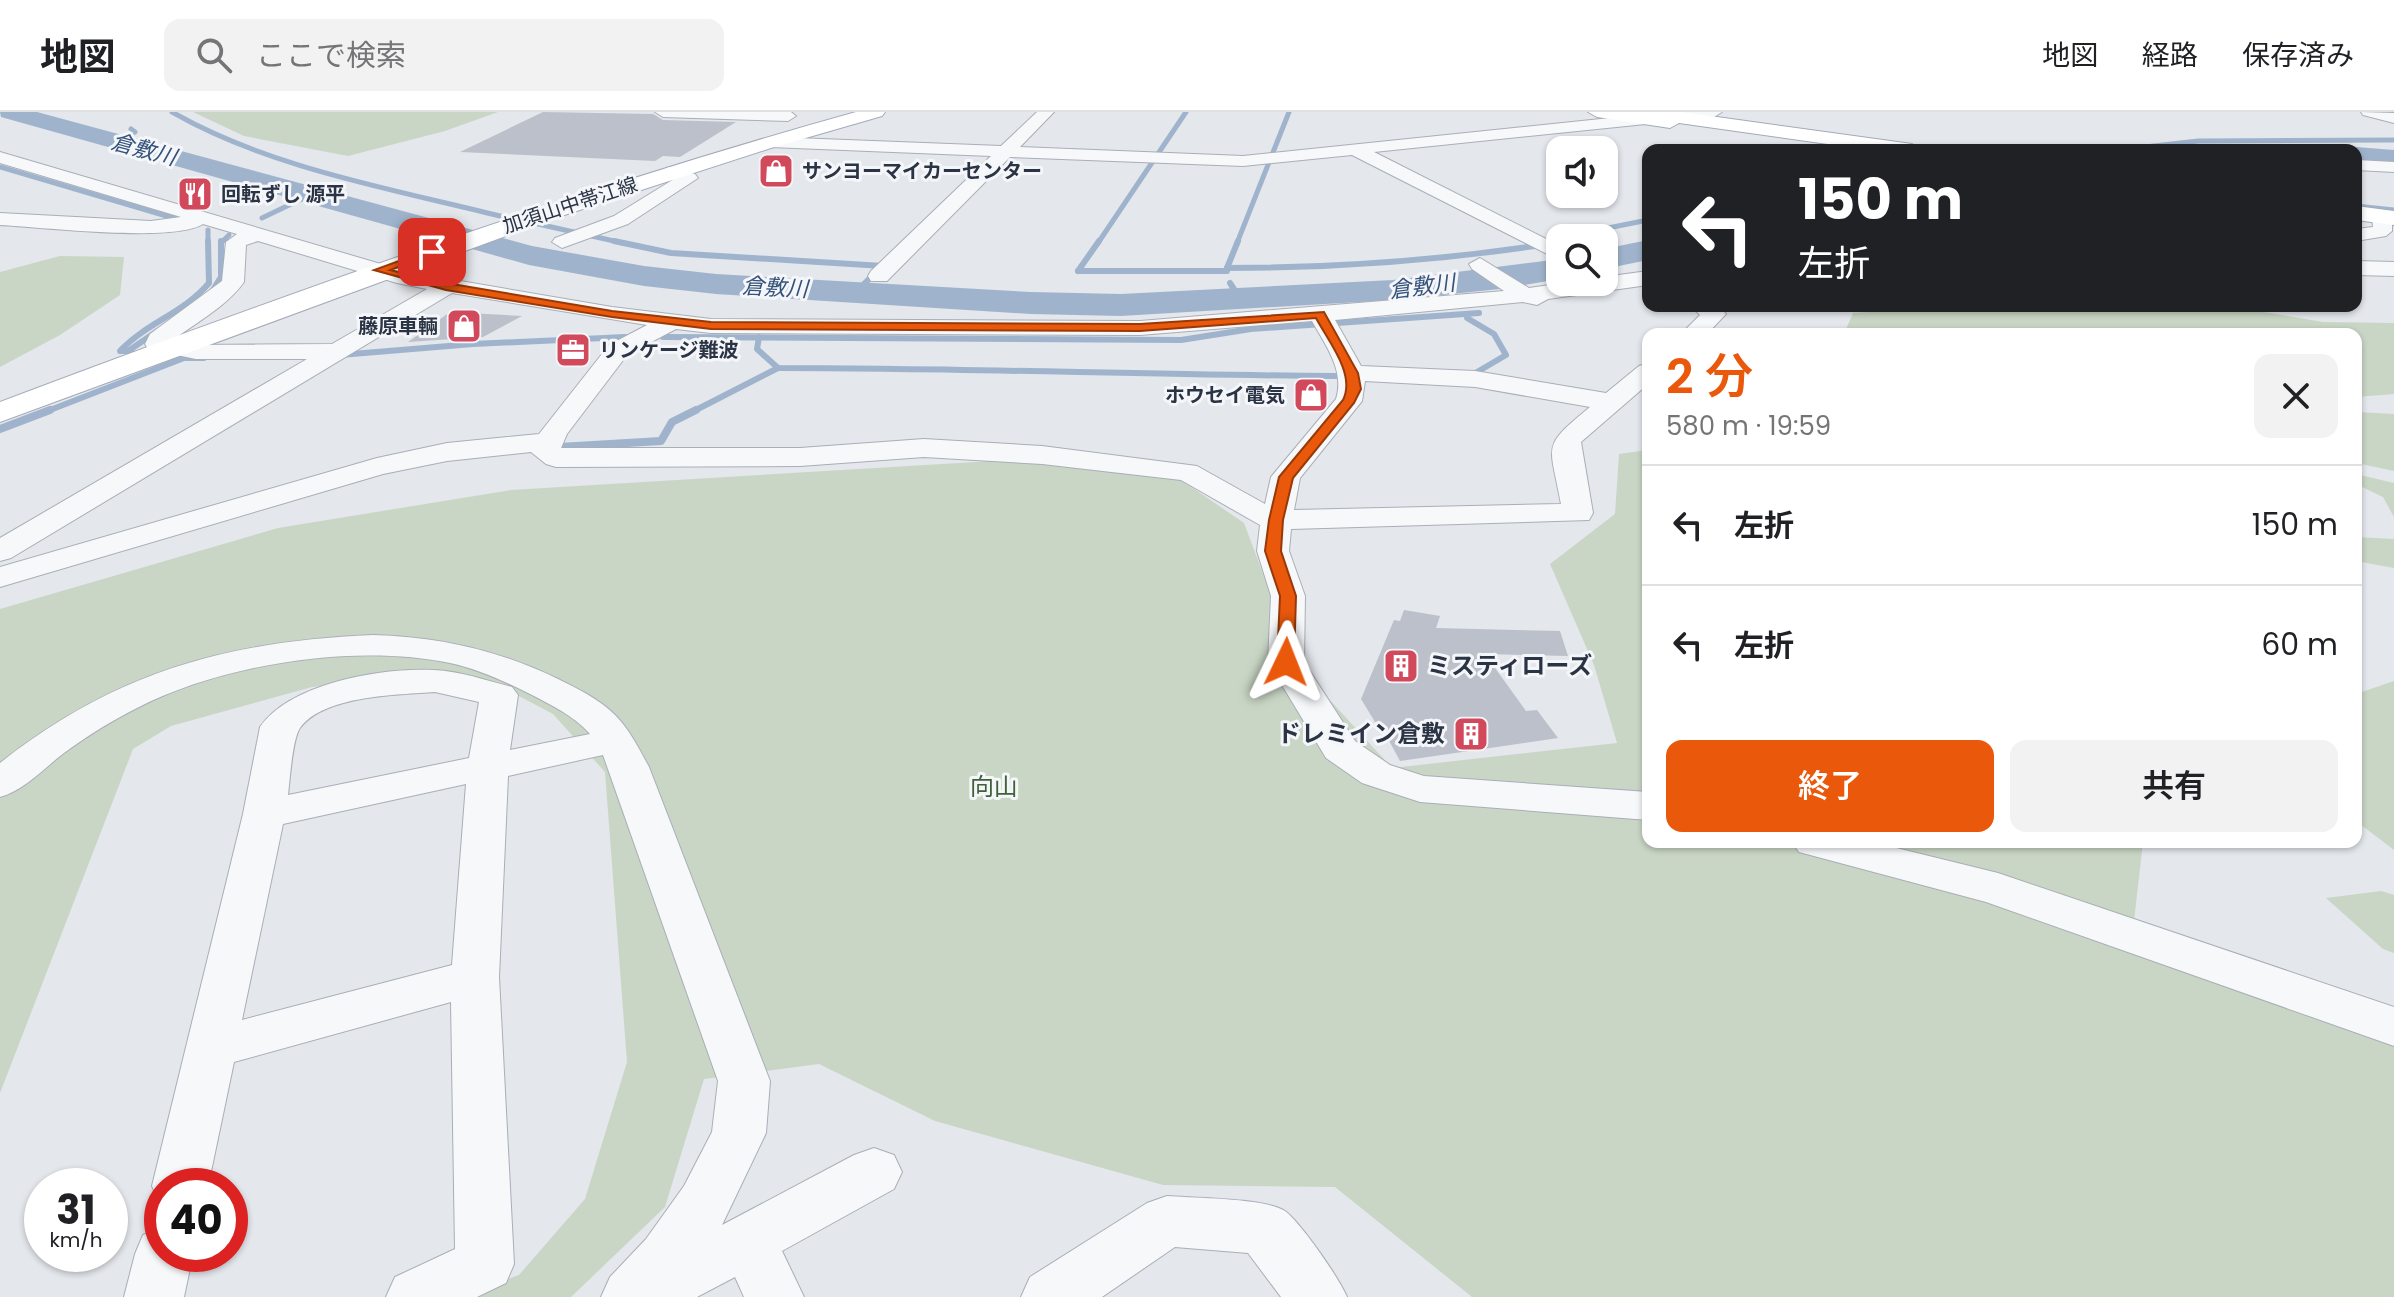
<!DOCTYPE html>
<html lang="ja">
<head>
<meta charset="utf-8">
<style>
	body { margin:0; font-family:Poppins,"Noto Sans JP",sans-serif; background:#f2f2f2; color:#202124; height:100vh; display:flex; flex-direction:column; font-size:30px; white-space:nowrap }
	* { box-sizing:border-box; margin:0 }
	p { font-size:26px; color:#757577 }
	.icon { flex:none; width:44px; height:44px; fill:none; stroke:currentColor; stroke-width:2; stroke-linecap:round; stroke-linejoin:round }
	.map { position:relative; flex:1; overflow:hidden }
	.drawer { position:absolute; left:1642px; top:216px; width:720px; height:520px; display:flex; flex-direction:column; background:#fff; border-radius:16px; box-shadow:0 2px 6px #0004 }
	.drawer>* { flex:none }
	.hud { position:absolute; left:1642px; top:32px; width:720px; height:168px; border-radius:16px; box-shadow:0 2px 6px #0004; background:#202124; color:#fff; overflow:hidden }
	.fabs { position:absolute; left:1546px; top:24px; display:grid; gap:16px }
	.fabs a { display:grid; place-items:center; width:72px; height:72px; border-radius:16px; background:#fff; box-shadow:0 2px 6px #0004; font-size:40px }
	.speed { position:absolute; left:24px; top:1056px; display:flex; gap:16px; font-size:40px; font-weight:700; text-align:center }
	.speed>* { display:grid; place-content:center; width:104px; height:104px; border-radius:50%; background:#fff; box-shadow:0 2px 6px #0004; line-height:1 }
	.speed small { font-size:20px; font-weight:400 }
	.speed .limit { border:12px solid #d22; background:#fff; color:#111 }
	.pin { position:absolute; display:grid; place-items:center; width:68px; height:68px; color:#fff; margin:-34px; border-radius:16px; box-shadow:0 4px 12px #0006 }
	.me { position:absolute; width:88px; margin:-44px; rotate:2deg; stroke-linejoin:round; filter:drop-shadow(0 0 6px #0008) }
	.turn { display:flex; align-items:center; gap:28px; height:168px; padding:0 24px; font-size:36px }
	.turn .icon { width:104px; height:104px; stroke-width:2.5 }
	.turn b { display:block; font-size:56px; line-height:68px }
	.round { display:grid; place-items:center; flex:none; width:84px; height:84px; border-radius:16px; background:#f2f2f2 }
	.overview { display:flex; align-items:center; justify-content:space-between; height:136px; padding:0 24px }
	h1 { font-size:48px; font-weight:600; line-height:60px; color:#ea580c }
	.button { display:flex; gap:16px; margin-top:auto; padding:16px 24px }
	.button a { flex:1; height:92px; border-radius:16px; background:#ea580c; color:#fff; font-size:32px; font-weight:600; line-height:92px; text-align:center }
	.button a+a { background:#f2f2f2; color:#202124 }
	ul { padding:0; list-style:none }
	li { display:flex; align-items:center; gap:24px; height:120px; padding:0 24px; border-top:2px solid #e0e0e0 }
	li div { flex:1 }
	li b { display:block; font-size:30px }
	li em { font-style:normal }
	header { display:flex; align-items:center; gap:48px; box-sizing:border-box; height:112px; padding:0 40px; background:#fff; border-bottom:2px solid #e0e0e0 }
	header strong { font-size:38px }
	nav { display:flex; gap:44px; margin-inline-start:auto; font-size:28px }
	.search { width:560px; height:72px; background:#f2f2f2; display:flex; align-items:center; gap:20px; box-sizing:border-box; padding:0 28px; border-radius:16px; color:#757577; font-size:30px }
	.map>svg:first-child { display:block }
	.green { fill:#c9d6c5 }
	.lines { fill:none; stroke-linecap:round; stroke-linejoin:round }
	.stream-far2 { stroke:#9fb4cc; stroke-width:5 }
	.stream-far1 { stroke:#9fb4cc; stroke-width:6 }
	.stream { stroke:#9fb4cc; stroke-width:8 }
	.river { fill:#9fb4cc; fill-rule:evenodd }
	.building { fill:#bbc0ca }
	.minor-casing { stroke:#a9aeb7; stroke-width:2 }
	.major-casing { stroke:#a3abb8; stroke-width:2 }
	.minor { fill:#f7f8fa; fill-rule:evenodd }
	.major { fill:#fff; fill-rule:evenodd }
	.route { fill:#ea580c; stroke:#983908; stroke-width:2 }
	.labels { text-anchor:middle; stroke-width:6; stroke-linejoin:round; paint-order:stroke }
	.far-poi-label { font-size:20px; font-weight:bold; fill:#2b3445; stroke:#f4f6f9; text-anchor:start }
	.far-street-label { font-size:20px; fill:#2b3445; stroke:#f4f6f9 }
	.far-water-label { font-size:22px; font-style:italic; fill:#34527a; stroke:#f4f6f9 }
	.poi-label { font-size:24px; font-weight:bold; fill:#2b3445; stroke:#f4f6f9; text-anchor:start }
	.park-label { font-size:24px; fill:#3f6138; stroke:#f4f6f9 }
</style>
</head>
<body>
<header>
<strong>地図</strong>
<div class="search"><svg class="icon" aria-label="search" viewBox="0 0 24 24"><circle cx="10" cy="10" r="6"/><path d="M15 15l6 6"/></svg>ここで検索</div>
<nav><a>地図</a><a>経路</a><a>保存済み</a></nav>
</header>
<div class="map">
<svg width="2394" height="1185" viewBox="0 0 2394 1185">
	<rect width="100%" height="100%" fill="#e4e7ec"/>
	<g class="green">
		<path d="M 193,0 L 498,0 L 445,19 L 348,44 L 244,24 Z"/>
		<path d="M 60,144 L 124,145 L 120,183 L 60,223 L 0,255 L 0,160 Z"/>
		<path d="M 1959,194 L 2228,194 L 2323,210 L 2394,211 L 2394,282 L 2356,285 L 2356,222 L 1844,222 L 1853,201 Z"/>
		<path d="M 2356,300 L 2394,302 L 2394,359 L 2356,351 Z"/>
		<path d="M 1648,338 L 1648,730 L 2143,730 L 2134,809 L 2394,920 L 2394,1185 L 1472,1185 L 1335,1075 L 1163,1073 L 935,1009 L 819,952 L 704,967 L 665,1095 L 571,1185 L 458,1185 L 519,1163 L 585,1087 L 627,950 L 605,660 L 553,602 L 500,574 L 421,565 L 312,575 L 171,614 L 133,637 L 0,981 L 0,497 L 278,416 L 511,378 L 1042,346 L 1181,368 L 1244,411 L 1297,552 L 1392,656 L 1617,631 L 1594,553 L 1550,452 L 1615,402 L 1619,342 Z"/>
		<path d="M 2356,362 L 2394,371 L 2394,405 L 2383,385 L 2356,372 Z"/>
		<path d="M 2356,425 L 2394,427 L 2394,456 L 2356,449 Z"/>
		<path d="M 2394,569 L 2394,738 L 2356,709 L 2356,582 Z"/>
		<path d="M 2381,779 L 2394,783 L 2394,841 L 2383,837 L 2326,786 Z"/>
	</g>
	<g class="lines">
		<g class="stream-far2">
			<path d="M 172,0 C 272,57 393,77 504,105"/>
			<path d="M 2377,0 L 2394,4"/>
			<path d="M 121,29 L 135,20 L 131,17"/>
			<path d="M 2119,38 L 2198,29 L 2394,28"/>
			<path d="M 0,55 L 180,108"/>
			<path d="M 2356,94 L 2394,98"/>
			<path d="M 262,106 L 310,83"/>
			<path d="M 538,112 L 623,131"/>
			<path d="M 208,118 L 208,131"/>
			<path d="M 1582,126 L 1591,124 L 1583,121 L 1648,108"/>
			<path d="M 221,131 L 229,123"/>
			<path d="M 1098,131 L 1186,0"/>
			<path d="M 1237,131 L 1289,0"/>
			<path d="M 1557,131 L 1560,130"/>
		</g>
		<g class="stream-far1">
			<path d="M 614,129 L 671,141 L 883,154"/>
			<path d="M 1227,156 L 1238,129"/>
			<path d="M 1078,159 L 1227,159 L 1227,156 C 1339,156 1449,148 1560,130"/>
			<path d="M 1078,159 L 1099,129"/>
			<path d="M 1230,171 L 1241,188"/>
			<path d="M 858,178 L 879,157"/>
			<path d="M 211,181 L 221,165 L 221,129"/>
			<path d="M 1468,202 L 1467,206 L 1494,222 L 1506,243 L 1472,263"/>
			<path d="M 663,225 L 1181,228 L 1251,217 L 1479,201"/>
			<path d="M 759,225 L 757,237 L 778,256 C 964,256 1150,263 1336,264"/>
			<path d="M 128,239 L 159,218"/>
			<path d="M 131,239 L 120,239 C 146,211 184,201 209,171 L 208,129"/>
			<path d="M 340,243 L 473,232 L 625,225"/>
			<path d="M 184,246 L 204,246"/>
			<path d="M 45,300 L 184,246 L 179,246"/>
			<path d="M 692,300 L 778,256"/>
		</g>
		<g class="stream">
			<path d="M 0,317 L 50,298"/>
			<path d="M 559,335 L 661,329 L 672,310 L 696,298"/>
		</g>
		<g class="river">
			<path d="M 0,0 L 37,0 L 532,134 L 644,154 L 716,162 L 1031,180 L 1121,182 L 1393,168 L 1560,147 L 1560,167 L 1500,177 L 1393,188 L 1121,204 L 1031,202 L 716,182 L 644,174 L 529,153 L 1,5 Z"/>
			<path d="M 2356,35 L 2394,38 L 2394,54 L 2356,51 L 2356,38 L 2346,38 Z"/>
			<path d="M 1648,128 L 1648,148 L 1604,157 L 1604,137 Z"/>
		</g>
	</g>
	<g class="building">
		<path d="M 543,0 L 653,2 L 663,8 L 736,10 L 680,45 L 663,44 L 655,49 L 460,40 Z"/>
		<path d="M 450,200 L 522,204 L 483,225 L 408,230 Z"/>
		<path d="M 1404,498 L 1440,504 L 1436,516 L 1560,519 L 1568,544 L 1485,542 L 1526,599 L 1537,598 L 1558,626 L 1400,649 L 1379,610 L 1375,610 L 1361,587 L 1394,508 L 1400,509 Z"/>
	</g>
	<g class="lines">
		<defs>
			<g id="minor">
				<path d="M 655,0 L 791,0 L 796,4 L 788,9 L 663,5 Z"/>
				<path d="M 1037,0 L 1054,0 L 1020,35 L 1243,44 L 1668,0 L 1722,0 L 1714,5 L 1374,40 L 1560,134 L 1560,144 L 1553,145 L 1352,43 L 1243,54 L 1010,45 L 887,169 L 871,169 L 868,164 L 871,159 L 991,44 L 770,35 L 762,30 L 770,25 L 1001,34 Z"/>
				<path d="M 2361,0 L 2394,1 L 2394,11 L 2363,3 Z"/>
				<path d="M 0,40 L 408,160 L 612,195 L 711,207 L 1140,209 L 1504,179 L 1472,157 L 1469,152 L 1480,146 L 1529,176 L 1570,170 L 1604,170 L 1604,165 L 1648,159 L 1648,173 L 1548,187 L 1537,193 L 1523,190 L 1335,208 L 1361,254 L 1475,259 L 1606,281 L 1639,254 L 1648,251 L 1648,272 L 1581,330 L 1593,401 L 1589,408 L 1291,417 L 1289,439 L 1305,484 L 1304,550 L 1355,629 L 1390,653 L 1424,664 L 1648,680 L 1648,708 L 1420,690 L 1362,671 L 1326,646 L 1268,550 L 1271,484 L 1257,439 L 1260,413 L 1181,368 L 1042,352 L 924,345 L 800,354 L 556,355 L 546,352 L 531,340 L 447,349 L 383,362 L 0,475 L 0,455 L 377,346 L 447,331 L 539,322 L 609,233 L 647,213 L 452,181 L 11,446 L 0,449 L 0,426 L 307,247 L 196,247 L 148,237 L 145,232 L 150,222 L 222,169 L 226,130 L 237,122 L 203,112 C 173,131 41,115 0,113 L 0,101 L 151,109 L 181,105 L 0,51 ZM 258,129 L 397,171 L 427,177 L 332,232 L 196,233 L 173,228 C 197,210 227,194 244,170 L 246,133 ZM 1312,209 C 1326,234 1345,259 1336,287 L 1271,365 L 1265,392 L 1197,354 L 1042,334 L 924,327 L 800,336 L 561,336 L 567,322 L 627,243 L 676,217 L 711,221 L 1140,223 ZM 1365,269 L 1475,275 L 1590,295 C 1540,336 1550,331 1561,392 L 1294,398 L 1300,366 L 1362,289 Z"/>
				<path d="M 2356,48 L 2394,50 L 2394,60 L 2356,58 Z"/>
				<path d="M 669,55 L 695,62 L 698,66 L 628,112 L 562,136 L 552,130 L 555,126 L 614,104 L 674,67 L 660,60 Z"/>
				<path d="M 2382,98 L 2392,104 L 2392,119 L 2386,124 L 2356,129 L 2356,117 L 2373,115 L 2372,104 Z"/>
				<path d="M 2356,149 L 2394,150 L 2394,164 L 2356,163 Z"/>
				<path d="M 1691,194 L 1718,194 L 1726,202 L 1707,222 L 1681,222 L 1700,203 Z"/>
				<path d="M 373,523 C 440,525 498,538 558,567 C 578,577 599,587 615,603 C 630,618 639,637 649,655 L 770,969 L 766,1021 L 722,1113 L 854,1043 L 874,1036 L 894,1043 L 902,1060 L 894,1077 L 782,1139 L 804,1185 L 744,1185 L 735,1165 L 697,1185 L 601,1185 L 610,1165 L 646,1127 L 684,1074 L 712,1020 L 718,969 L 603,643 L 508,664 L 499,865 L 514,1152 L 506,1171 L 477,1185 L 386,1185 L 395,1165 L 455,1137 L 451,890 L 234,950 L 208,1074 L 162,1074 L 160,1091 L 152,1074 L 243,702 L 260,615 C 290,571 383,555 434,558 C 460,559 488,569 512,575 L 518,583 L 510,638 L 590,622 C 573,603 551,593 530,582 C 504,569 478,557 450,551 C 355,531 222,552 137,596 C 111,609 87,624 64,641 C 44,656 25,678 0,685 L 0,651 C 115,560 228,529 373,523 ZM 435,580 L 479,590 L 469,646 L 288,683 C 290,668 292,628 300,616 C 324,583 398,583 435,580 ZM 466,672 L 452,853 L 242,908 L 283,712 Z"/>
				<path d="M 1792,730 L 1872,730 L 1998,761 L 2394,895 L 2394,934 L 1986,790 L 1799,740 Z"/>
				<path d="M 1167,1084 C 1192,1086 1266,1086 1285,1099 C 1301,1111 1339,1166 1347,1185 L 1281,1185 L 1248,1141 L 1175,1135 L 1102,1185 L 1021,1185 L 1030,1165 L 1147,1091 Z"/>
				<path d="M 162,1116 L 162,1142 L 193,1142 L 184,1185 L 124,1185 L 135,1142 L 143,1123 Z"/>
			</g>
			<g id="major">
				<path d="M 856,0 L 885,0 L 882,4 L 771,36 L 552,107 L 0,310 L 0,290 C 282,184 565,81 856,0 Z"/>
				<path d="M 1588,0 L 1681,0 L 1912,32 L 1922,38 L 1870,38 L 1679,11 L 1670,16 L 1597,5 Z"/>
				<path d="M 2356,94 L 2394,99 L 2394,113 L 2356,108 Z"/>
			</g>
		</defs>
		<use href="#minor" class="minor-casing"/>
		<use href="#major" class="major-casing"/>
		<use href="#minor" class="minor"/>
		<use href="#major" class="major"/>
	</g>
	<path class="route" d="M 432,137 L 437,140 L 436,142 L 390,158 L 446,171 L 612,199 L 711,210 L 1140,212 L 1324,200 L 1358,261 L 1361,277 L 1354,291 L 1293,366 L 1283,408 L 1281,439 L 1296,484 L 1294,550 L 1286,555 L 1277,550 L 1280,484 L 1265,439 L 1269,408 L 1279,365 L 1343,288 C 1356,262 1328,229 1316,206 L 1140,219 L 711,217 L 612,205 L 446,178 L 374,158 Z"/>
	<defs>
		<symbol id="shop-square" viewBox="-11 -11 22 22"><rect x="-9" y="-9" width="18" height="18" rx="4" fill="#d1495b" stroke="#f4f6f9"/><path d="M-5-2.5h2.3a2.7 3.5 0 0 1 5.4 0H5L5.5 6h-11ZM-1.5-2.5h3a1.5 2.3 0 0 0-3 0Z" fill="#fff"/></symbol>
		<symbol id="restaurant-square" viewBox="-11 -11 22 22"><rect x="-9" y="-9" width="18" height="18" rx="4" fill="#d1495b" stroke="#f4f6f9"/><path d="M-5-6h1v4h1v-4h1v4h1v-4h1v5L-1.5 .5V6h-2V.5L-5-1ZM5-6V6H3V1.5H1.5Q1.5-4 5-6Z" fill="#fff"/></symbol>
		<symbol id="office-square" viewBox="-11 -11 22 22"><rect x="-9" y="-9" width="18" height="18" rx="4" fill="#d1495b" stroke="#f4f6f9"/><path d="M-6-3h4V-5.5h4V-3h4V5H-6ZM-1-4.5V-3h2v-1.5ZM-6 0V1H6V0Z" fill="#fff"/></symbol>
		<symbol id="building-square" viewBox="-11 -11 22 22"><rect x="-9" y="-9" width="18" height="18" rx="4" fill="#d1495b" stroke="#f4f6f9"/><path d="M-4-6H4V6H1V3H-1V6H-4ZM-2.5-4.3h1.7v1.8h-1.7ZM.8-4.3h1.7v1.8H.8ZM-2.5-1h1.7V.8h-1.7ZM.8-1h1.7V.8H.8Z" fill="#fff"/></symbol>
	</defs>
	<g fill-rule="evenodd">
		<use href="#shop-square" x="756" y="39" width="40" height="40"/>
		<use href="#restaurant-square" x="175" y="62" width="40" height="40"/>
		<use href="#shop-square" x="444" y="194" width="40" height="40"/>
		<use href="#office-square" x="553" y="218" width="40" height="40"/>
		<use href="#shop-square" x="1291" y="263" width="40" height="40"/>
		<use href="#building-square" x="1381" y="534" width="40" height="40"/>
		<use href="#building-square" x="1451" y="602" width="40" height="40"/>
	</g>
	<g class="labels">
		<g class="far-poi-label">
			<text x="802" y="66">サンヨーマイカーセンター</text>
			<text x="221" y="89">回転ずし 源平</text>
			<text x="438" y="221" text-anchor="end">藤原車輛</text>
			<text x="599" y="245">リンケージ難波</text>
			<text x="1285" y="290" text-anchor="end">ホウセイ電気</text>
		</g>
		<g class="far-street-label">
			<text transform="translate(570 93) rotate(-18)" y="7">加須山中帯江線</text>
		</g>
		<g class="far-water-label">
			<text transform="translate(144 37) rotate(15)" y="8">倉敷川</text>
			<text transform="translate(1422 174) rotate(-7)" y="8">倉敷川</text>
			<text transform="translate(775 175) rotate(3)" y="8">倉敷川</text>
		</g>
		<g class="poi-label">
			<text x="1427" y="562">ミスティローズ</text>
			<text x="1445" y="630" text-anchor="end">ドレミイン倉敷</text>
		</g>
		<g class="park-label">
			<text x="994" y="683">向山</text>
		</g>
	</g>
</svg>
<div class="fabs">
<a><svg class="icon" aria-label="sound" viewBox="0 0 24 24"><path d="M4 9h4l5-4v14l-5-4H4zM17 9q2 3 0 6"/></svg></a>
<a><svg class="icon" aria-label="search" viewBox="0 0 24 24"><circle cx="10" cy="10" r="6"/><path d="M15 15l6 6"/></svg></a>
</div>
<div class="speed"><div>31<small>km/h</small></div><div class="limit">40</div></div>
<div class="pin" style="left:432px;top:140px;background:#d93025"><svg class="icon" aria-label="arrive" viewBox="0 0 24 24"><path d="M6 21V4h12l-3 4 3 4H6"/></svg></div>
<svg class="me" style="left:1286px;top:550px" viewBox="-20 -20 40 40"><path d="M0-17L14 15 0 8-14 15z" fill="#ea580c" stroke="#fff" stroke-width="4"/></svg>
<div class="hud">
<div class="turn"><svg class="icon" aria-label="left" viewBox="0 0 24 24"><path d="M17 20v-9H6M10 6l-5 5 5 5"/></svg><div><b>150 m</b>左折</div></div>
</div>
<section class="drawer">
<div class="overview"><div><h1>2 分</h1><p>580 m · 19:59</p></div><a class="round"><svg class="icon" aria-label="close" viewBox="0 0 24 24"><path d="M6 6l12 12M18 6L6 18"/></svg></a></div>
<ul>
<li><svg class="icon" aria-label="left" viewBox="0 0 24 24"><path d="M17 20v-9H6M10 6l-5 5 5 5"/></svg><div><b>左折</b></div><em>150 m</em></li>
<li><svg class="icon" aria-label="left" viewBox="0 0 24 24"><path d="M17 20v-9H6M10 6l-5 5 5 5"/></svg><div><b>左折</b></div><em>60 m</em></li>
</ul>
<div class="button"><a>終了</a><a>共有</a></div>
</section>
</div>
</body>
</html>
